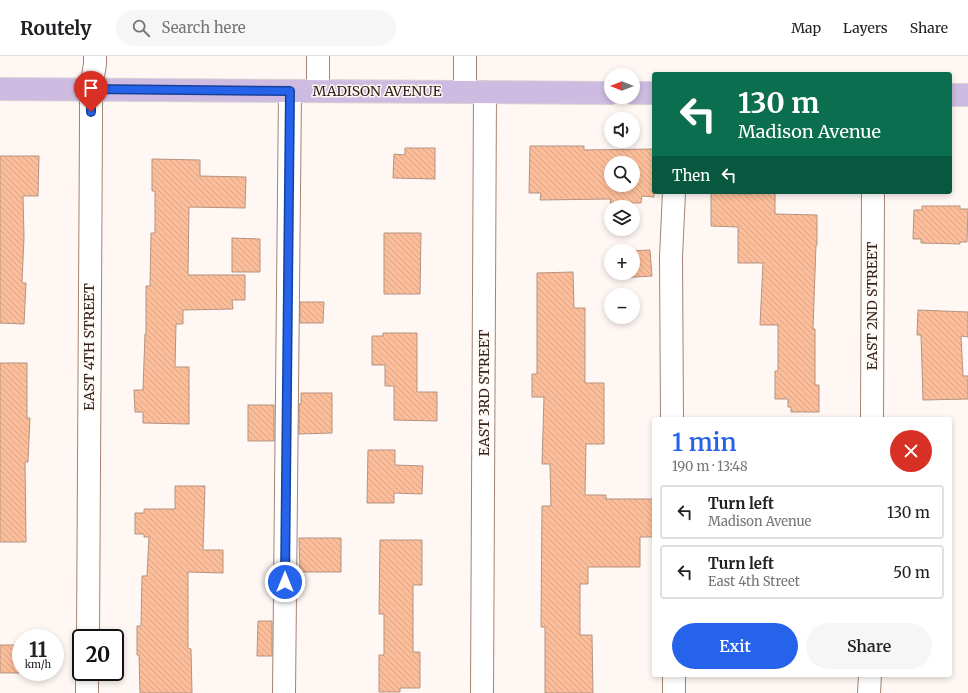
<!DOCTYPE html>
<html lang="en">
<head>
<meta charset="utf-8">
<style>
	body { margin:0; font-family:Merriweather,serif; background:#f6f6f6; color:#202124; height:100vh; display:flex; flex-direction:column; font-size:15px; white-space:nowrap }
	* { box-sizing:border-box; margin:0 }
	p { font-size:13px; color:#757577 }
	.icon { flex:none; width:22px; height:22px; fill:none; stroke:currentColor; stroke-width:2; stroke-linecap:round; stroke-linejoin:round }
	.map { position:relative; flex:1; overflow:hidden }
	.side { position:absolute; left:652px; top:361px; width:300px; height:260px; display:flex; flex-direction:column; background:#fff; border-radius:4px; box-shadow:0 2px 6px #0003 }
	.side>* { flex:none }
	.top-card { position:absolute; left:652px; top:16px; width:300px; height:122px; border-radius:4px; box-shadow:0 2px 6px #0003; background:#0b6e4f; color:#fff; overflow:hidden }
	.needle { width:26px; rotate:270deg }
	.tools { position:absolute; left:604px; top:12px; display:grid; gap:8px }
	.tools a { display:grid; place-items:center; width:36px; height:36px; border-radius:50%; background:#fff; box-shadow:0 2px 6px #0003; font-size:20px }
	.speed { position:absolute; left:12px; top:573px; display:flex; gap:8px; font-size:20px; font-weight:700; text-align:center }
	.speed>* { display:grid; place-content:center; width:52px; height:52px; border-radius:50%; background:#fff; box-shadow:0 2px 6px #0003; line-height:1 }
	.speed small { font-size:10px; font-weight:400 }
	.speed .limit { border:2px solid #111; border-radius:6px; background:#fff; color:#111 }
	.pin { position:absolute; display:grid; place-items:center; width:34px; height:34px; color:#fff; margin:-41px -17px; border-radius:50% 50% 50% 0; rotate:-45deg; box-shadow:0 0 4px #0007 }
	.pin .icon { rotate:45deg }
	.me { position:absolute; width:44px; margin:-22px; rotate:0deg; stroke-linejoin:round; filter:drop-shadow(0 0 3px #0008) }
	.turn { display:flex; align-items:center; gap:14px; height:84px; padding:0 20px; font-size:18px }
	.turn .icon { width:52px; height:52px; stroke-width:2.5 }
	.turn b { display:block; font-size:28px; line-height:34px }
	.then { display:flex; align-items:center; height:38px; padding:0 20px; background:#0003; gap:8px; font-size:15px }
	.round { display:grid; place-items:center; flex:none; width:42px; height:42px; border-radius:21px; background:#f6f6f6 }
	.overview { display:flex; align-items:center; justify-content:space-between; height:68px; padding:0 20px }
	h1 { font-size:24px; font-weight:600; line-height:30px; color:#2563eb }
	.action { display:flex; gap:8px; margin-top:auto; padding:8px 20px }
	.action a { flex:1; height:46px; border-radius:24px; background:#2563eb; color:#fff; font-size:16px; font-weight:600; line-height:46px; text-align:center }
	.action a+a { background:#f6f6f6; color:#202124 }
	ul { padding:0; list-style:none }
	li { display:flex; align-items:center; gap:12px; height:54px; margin:0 8px 6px; padding:0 12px; border:2px solid #e0e0e0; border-radius:4px }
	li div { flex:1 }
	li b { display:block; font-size:15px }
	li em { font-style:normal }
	header { display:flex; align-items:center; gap:24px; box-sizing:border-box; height:56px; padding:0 20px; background:#fff; border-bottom:1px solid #e0e0e0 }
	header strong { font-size:19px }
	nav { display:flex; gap:22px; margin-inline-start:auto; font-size:14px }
	.search { width:280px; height:36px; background:#f6f6f6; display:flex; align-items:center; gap:10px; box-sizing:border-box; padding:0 14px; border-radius:22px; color:#757577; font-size:15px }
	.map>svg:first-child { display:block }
	.building { fill:url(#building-back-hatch); stroke:#b49380; fill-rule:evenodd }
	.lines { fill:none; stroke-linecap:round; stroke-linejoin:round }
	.minor-casing { stroke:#a48370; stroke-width:24 }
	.major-casing { stroke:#d6d3d2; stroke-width:24 }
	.minor { stroke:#fff; stroke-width:22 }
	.major { stroke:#cebbe2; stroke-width:22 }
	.route-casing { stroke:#184099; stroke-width:10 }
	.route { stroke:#2563eb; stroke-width:7 }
	.labels { text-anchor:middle; stroke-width:3; stroke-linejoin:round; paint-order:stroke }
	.street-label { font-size:14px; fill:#32241d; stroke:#fff7f3 }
</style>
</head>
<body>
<header>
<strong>Routely</strong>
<div class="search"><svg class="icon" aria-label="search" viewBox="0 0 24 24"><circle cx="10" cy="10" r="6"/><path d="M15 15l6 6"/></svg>Search here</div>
<nav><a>Map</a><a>Layers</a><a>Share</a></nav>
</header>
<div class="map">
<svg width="968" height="637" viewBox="0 0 968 637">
	<defs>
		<pattern id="building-back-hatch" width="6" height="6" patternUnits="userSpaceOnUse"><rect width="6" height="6" fill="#fcbe9a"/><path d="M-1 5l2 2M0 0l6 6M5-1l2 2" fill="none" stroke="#d8a384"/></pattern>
	</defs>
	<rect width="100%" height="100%" fill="#fff7f3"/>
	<g class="building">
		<path d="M 530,90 L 584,90 L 584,94 L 654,93 L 654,141 L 642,140 L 641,147 L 610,147 L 611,143 L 540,144 L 541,137 L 529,137 ZM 611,107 L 633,107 L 633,129 L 611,129 Z"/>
		<path d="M 405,92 L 435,92 L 435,123 L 393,122 L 394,98 L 405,99 Z"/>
		<path d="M 0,100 L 39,100 L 38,140 L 23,140 L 24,181 L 22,227 L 26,227 L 24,268 L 0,267 Z"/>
		<path d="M 152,103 L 200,104 L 200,120 L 246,121 L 245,152 L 189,151 L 188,219 L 245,219 L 245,244 L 232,244 L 233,253 L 183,254 L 183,268 L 176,268 L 175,311 L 189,311 L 189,368 L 143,367 L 143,356 L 135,356 L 134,334 L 143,334 L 145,278 L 146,278 L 146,230 L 150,230 L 151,177 L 155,177 L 155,135 L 152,135 Z"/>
		<path d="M 711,137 L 751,138 L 751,137 L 775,137 L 775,158 L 817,159 L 817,189 L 816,189 L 813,273 L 815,273 L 815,329 L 819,329 L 819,356 L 791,356 L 791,351 L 788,351 L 788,343 L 775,343 L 775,315 L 778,315 L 778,269 L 760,269 L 763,207 L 738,207 L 738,171 L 711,170 Z"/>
		<path d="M 922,150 L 960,150 L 960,153 L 968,153 L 967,186 L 960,186 L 960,188 L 921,187 L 921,183 L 913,183 L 914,154 L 922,154 Z"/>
		<path d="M 384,177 L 421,177 L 420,238 L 384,238 Z"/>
		<path d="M 232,182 L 260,183 L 260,216 L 232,216 Z"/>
		<path d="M 650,194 L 652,220 L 618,222 L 618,217 L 633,217 L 633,195 L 631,195 Z"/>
		<path d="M 573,216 L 574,252 L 585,252 L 585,327 L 604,327 L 604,388 L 586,388 L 585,439 L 606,439 L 606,443 L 654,443 L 654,481 L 640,481 L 640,511 L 588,511 L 588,528 L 580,528 L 580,579 L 592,579 L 593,637 L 545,637 L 545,571 L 541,571 L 542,450 L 551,450 L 550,408 L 542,408 L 544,341 L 532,341 L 532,318 L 537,318 L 537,217 Z"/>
		<path d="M 300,246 L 324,246 L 323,267 L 300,267 Z"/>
		<path d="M 918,254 L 968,256 L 968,281 L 961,280 L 963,320 L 968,320 L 968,343 L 923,344 L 921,279 L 917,279 Z"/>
		<path d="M 383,277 L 417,277 L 417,336 L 437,336 L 437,365 L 394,364 L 394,330 L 385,330 L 385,309 L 372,309 L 372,280 L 383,280 Z"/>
		<path d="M 0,307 L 27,307 L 27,362 L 30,362 L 28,406 L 25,406 L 26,486 L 0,486 Z"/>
		<path d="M 301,337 L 332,337 L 332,377 L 299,378 L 299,348 L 301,348 Z"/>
		<rect x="248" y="349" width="26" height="36"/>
		<path d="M 368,394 L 395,394 L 395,409 L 423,410 L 422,438 L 394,437 L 394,447 L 367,447 Z"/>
		<path d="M 175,430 L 205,430 L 203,494 L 223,494 L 223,517 L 188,516 L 188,592 L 191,593 L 192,637 L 140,637 L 139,599 L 137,599 L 137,570 L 141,570 L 142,520 L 147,520 L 149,481 L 144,481 L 144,478 L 135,478 L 135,457 L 144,457 L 144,453 L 175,453 Z"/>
		<path d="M 299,482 L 341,482 L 341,516 L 300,516 Z"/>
		<path d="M 380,484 L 422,484 L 422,529 L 413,529 L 413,596 L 420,596 L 420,632 L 400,632 L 400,636 L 379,636 L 379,599 L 384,599 L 384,558 L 379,558 Z"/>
		<path d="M 258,565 L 272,565 L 272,600 L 257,600 Z"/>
		<rect x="0" y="589" width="20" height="28"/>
	</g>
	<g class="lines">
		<defs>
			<g id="minor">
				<path d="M 318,0 L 318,35"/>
				<path d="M 465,36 L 465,0"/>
				<path d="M 672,363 L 671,201 L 674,136"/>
				<path d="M 872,363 L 873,136"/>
				<path d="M 88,582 L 91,67 L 91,33 L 95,8 L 95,0"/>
				<path d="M 674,619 L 674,637"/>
				<path d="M 87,637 L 87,616"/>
				<path d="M 284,637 L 290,35"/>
				<path d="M 482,637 L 485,36"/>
				<path d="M 869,637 L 870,619"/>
			</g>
			<g id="major">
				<path d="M 0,33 L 611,37"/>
				<path d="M 633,37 L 654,37"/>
				<path d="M 950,39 L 968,39"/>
			</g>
		</defs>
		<use href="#minor" class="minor-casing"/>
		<use href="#major" class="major-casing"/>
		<use href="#minor" class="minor"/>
		<use href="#major" class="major"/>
	</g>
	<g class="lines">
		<defs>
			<path id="route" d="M 91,56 L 91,33 L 290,35 L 285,526"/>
		</defs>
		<use href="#route" class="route-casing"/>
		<use href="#route" class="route"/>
	</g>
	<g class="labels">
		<g class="street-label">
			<text x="377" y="40">MADISON AVENUE</text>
			<text transform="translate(872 250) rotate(-90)" y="5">EAST 2ND STREET</text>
			<text transform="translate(89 291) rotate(-90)" y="5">EAST 4TH STREET</text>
			<text transform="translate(484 337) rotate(-90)" y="5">EAST 3RD STREET</text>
		</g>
	</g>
</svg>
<div class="tools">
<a><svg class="needle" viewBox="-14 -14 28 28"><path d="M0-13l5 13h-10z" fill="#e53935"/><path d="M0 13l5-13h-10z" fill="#757577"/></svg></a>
<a><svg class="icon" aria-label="sound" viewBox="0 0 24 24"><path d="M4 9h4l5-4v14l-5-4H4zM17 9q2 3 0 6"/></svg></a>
<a><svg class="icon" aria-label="search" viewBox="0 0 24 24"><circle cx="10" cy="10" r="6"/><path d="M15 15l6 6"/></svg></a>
<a><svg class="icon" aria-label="layers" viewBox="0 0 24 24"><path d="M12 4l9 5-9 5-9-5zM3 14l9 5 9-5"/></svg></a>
<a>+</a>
<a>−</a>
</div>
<div class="speed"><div>11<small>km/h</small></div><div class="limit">20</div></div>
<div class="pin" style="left:91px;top:56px;background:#d93025"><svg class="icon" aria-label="arrive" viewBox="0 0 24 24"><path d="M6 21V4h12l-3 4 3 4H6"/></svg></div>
<svg class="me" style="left:285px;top:526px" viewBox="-20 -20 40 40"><circle r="17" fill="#2563eb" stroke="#fff" stroke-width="3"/><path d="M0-11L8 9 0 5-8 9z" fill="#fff"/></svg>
<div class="top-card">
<div class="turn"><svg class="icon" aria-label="left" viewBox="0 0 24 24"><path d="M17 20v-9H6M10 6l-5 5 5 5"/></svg><div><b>130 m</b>Madison Avenue</div></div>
<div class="then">Then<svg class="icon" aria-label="left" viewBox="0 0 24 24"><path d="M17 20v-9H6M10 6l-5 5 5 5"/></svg></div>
</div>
<section class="side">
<div class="overview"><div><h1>1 min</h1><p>190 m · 13:48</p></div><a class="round" style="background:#d93025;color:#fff"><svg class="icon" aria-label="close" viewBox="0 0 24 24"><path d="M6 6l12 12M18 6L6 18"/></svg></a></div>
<ul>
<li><svg class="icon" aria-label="left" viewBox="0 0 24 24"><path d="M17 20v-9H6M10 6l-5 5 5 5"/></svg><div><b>Turn left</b><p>Madison Avenue</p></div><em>130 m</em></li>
<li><svg class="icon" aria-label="left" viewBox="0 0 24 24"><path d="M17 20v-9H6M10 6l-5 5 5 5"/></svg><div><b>Turn left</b><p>East 4th Street</p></div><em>50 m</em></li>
</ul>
<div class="action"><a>Exit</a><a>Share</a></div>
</section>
</div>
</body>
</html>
